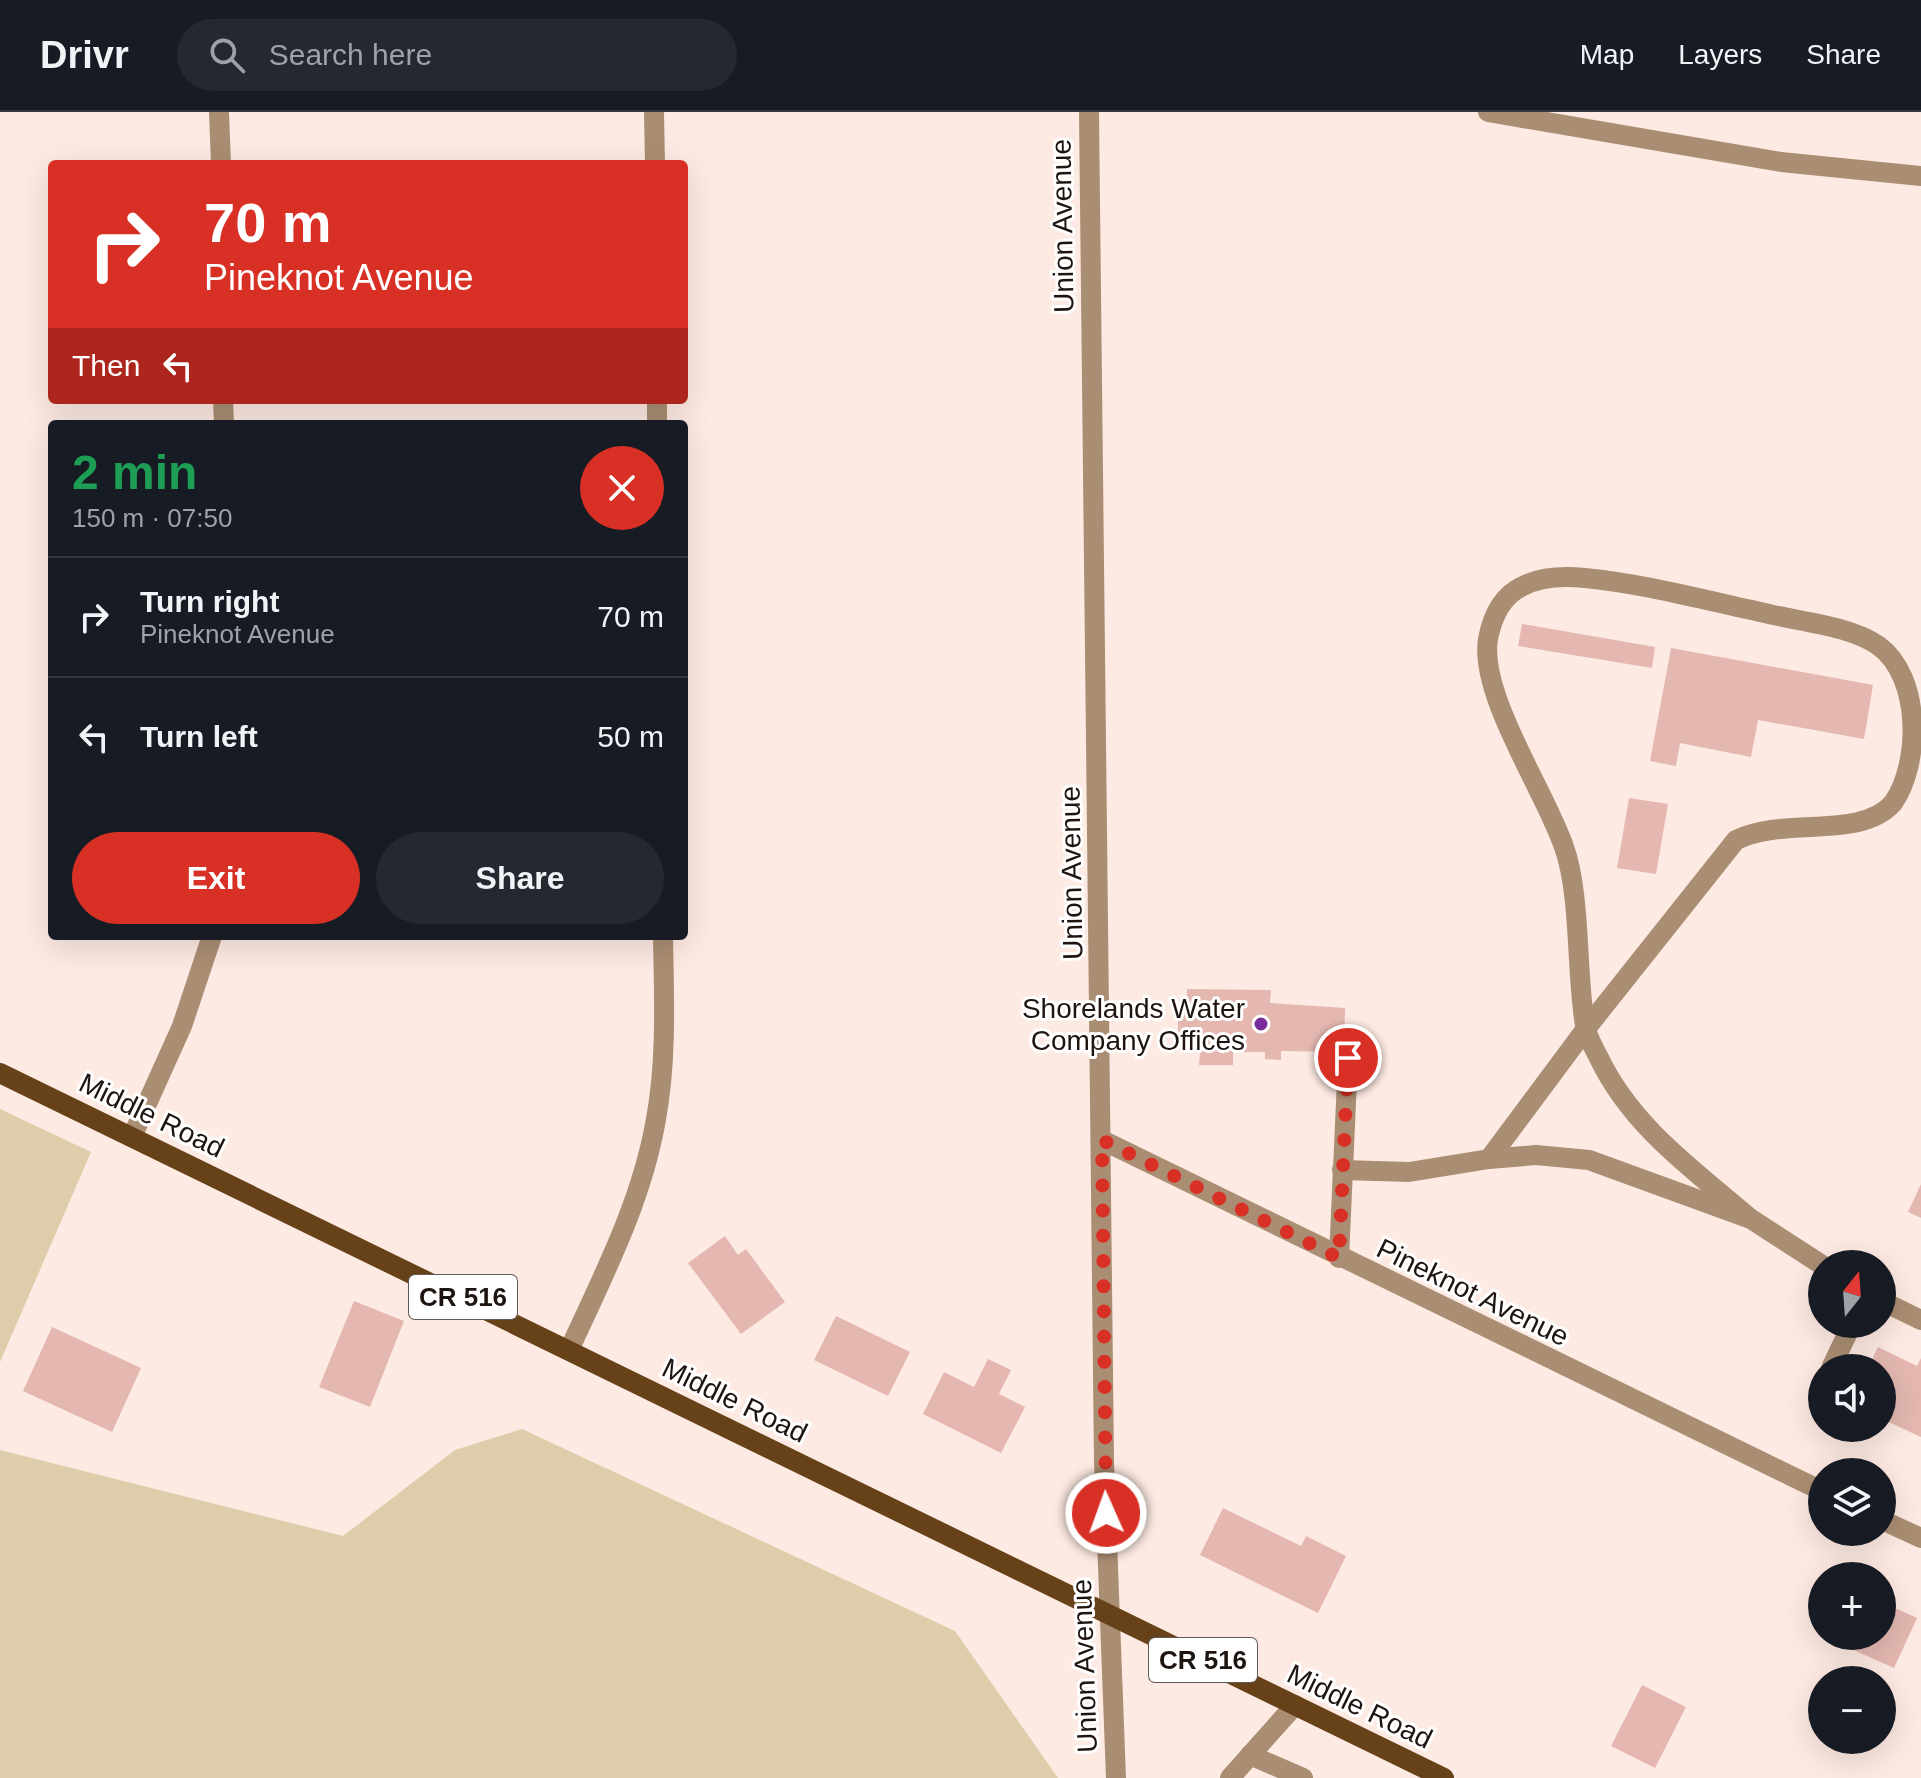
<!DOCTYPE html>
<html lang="en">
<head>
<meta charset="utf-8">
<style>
	body { margin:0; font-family:Helvetica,sans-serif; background:#242831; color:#f1f3f6; height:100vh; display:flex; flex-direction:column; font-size:30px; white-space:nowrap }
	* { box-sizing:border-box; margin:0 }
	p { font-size:26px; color:#9ea1a6 }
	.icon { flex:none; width:44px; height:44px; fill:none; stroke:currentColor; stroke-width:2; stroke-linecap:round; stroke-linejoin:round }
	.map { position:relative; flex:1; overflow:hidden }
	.sheet { position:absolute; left:48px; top:308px; width:640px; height:520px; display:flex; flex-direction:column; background:#171b24; border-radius:8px; box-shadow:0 8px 32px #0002 }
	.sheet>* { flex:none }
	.hud { position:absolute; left:48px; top:48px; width:640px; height:244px; border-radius:8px; box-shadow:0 8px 32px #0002; background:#d93025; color:#fff; overflow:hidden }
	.needle { width:52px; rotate:17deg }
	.buttons { position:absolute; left:1808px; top:1138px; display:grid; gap:16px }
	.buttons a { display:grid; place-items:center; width:88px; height:88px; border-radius:50%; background:#171b24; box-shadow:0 8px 32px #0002; font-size:40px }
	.pin { position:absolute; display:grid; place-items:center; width:68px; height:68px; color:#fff; margin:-34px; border:4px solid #fff; border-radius:50%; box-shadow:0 2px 8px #0007 }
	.me { position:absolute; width:88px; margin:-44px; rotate:358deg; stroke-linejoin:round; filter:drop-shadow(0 0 6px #0008) }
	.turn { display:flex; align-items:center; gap:28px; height:168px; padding:0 24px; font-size:36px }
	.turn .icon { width:104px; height:104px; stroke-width:2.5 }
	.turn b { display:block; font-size:56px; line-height:68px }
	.then { display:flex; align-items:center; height:76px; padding:0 24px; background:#0003; gap:16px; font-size:30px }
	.round { display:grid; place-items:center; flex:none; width:84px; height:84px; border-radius:42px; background:#242831 }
	.head { display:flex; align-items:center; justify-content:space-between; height:136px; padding:0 24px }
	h1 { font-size:48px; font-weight:700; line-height:60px; color:#1e9e55 }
	.action { display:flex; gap:16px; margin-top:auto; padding:16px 24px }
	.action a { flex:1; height:92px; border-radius:48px; background:#d93025; color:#fff; font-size:32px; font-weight:700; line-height:92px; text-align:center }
	.action a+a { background:#242831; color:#f1f3f6 }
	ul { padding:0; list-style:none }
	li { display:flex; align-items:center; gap:24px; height:120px; padding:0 24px; border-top:2px solid #363941 }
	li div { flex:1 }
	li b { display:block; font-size:30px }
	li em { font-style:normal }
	header { display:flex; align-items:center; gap:48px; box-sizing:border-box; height:112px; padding:0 40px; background:#171b24; border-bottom:2px solid #363941 }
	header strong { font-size:38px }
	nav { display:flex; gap:44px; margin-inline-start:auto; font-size:28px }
	.search { width:560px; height:72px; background:#242831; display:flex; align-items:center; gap:20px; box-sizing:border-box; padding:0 28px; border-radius:44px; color:#9ea1a6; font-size:30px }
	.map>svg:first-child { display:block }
	.green { fill:#decdaa }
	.building { fill:#e4b8b1 }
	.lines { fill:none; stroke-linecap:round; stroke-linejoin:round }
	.minor { stroke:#aa8e73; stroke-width:20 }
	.major { stroke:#674118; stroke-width:20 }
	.route { stroke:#d93025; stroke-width:14; stroke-dasharray:0 25.2 }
	.poi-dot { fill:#7a2c9d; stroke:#fff; stroke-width:3 }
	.labels { text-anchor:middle; stroke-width:6; stroke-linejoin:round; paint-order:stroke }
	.shield { fill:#fff; stroke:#625a58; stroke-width:2 }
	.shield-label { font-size:26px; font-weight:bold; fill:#1e1410 }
	.street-label { font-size:28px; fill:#1e1410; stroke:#fff }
	.poi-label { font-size:28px; fill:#1e1410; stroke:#fff; text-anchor:end }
</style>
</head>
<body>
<header>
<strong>Drivr</strong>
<div class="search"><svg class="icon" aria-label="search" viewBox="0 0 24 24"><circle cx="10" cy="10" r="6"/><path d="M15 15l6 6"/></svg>Search here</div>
<nav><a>Map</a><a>Layers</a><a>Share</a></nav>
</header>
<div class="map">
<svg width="1921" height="1666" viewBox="0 0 1921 1666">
	<rect width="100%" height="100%" fill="#fdeae2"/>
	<g class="green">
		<path d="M 0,997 L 91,1040 L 0,1250 Z"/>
		<path d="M 522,1317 L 955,1519 L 1058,1666 L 0,1666 L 0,1338 L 343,1424 L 455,1338 Z"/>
	</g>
	<g class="building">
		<path d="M 1522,512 L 1655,535 L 1652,556 L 1518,534 Z"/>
		<path d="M 1671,536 L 1873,573 L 1864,627 L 1758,608 L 1751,645 L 1680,631 L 1676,654 L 1650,649 Z"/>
		<path d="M 1629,686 L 1668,692 L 1656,762 L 1617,756 Z"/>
		<path d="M 1187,877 L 1271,878 L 1270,891 L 1345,896 L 1344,940 L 1281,939 L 1281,948 L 1265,947 L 1265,940 L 1233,940 L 1233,953 L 1199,953 L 1200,941 L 1189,941 L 1189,923 L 1178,923 L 1178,900 L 1187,900 Z"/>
		<path d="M 1921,1072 L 1921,1106 L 1908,1100 Z"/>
		<path d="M 725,1124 L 738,1143 L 746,1137 L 785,1190 L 741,1222 L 688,1151 Z"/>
		<path d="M 354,1189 L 404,1209 L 370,1295 L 319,1275 Z"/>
		<path d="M 836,1204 L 910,1240 L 888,1284 L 814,1248 Z"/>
		<path d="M 52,1215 L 141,1256 L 112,1320 L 23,1279 Z"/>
		<path d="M 1878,1235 L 1917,1254 L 1921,1246 L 1921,1325 L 1882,1307 L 1882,1256 L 1868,1256 Z"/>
		<path d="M 988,1247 L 1011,1258 L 999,1282 L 1025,1295 L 1001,1341 L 923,1302 L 944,1260 L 974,1275 Z"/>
		<path d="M 1223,1396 L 1301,1434 L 1306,1424 L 1346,1444 L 1318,1501 L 1200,1443 Z"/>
		<path d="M 1882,1490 L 1917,1506 L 1894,1556 L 1840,1532 L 1844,1524 L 1882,1524 Z"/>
		<path d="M 1642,1573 L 1686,1595 L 1655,1656 L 1611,1634 Z"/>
	</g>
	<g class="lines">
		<g class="minor">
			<path d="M 219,0 L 221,52"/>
			<path d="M 654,0 L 655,52"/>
			<path d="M 1089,0 L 1104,1350 L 1116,1666"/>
			<path d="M 1488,0 L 1781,50 L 1921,64"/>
			<path d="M 223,288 L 224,312"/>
			<path d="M 657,288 L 657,312"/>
			<path d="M 132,1025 L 182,914 L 212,824"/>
			<path d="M 1102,1028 L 1822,1379"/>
			<path d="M 1489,1047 L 1536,1043 L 1589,1048 L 1751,1107 L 1822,1153"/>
			<path d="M 1342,1058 L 1409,1060 L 1489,1047 L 1585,918 L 1736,728 C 1785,704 1861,728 1893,691 C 1921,651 1921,565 1879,534 C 1850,514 1803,510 1769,502 C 1708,489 1646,472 1585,466 C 1565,464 1539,465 1521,475 C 1501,485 1492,506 1488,527 C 1479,583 1545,679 1564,735 C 1581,782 1576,861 1585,913 C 1587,925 1594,936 1599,946 C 1632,1015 1694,1058 1751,1107"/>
			<path d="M 1339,1146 L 1348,946"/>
			<path d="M 1882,1189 L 1921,1208"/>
			<path d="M 570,1236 C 604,1162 642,1089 656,1007 C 667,947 664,885 663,824"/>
			<path d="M 1831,1256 L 1852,1212"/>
			<path d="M 1882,1408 L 1921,1426"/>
			<path d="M 1250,1643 L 1303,1666"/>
			<path d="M 1230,1666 L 1295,1593"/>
		</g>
		<path class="major" d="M 0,961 L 1444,1666"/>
	</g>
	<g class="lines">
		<path class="route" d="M 1106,1401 L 1102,1028 L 1339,1146 L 1348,946"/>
	</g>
	<circle class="poi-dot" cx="1261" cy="912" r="8"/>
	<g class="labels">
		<g class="shield">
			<rect x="409" y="1163" width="108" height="44" rx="6"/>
			<rect x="1149" y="1526" width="108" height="44" rx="6"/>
		</g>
		<g class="shield-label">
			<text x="463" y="1194">CR 516</text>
			<text x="1203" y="1557">CR 516</text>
		</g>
		<g class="street-label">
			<text transform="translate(1062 114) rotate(-91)" y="10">Union Avenue</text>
			<text transform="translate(1071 761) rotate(-91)" y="10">Union Avenue</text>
			<text transform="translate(152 1003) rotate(26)" y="10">Middle Road</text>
			<text transform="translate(1473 1180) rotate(26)" y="10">Pineknot Avenue</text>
			<text transform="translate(735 1288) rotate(26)" y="10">Middle Road</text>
			<text transform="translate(1084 1554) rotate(-92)" y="10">Union Avenue</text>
			<text transform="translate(1360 1594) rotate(26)" y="10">Middle Road</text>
		</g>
		<g class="poi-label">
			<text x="1245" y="906">Shorelands Water<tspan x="1245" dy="32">Company Offices</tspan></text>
		</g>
	</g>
</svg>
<div class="buttons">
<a><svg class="needle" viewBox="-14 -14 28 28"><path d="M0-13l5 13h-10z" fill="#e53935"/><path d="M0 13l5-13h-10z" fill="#9ea1a6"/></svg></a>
<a><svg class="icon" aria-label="sound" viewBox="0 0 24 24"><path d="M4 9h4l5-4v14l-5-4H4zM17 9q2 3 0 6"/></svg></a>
<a><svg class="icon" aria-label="layers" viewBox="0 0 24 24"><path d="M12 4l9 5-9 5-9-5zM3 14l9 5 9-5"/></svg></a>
<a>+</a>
<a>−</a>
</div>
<div class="pin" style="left:1348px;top:946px;background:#d93025"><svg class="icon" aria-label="arrive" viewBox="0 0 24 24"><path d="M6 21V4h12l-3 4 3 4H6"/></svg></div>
<svg class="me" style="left:1106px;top:1401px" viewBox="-20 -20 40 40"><circle r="17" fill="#d93025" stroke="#fff" stroke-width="3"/><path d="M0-11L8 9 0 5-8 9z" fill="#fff"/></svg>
<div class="hud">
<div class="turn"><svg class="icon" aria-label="right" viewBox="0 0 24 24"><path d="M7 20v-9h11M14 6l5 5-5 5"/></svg><div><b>70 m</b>Pineknot Avenue</div></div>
<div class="then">Then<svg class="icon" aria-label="left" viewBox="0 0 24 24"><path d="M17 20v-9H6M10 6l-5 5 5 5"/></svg></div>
</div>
<section class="sheet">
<div class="head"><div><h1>2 min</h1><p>150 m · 07:50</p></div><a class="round" style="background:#d93025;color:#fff"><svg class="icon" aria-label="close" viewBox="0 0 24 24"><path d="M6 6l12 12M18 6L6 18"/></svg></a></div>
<ul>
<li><svg class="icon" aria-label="right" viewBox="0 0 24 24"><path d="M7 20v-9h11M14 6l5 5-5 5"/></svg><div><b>Turn right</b><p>Pineknot Avenue</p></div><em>70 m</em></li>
<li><svg class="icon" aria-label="left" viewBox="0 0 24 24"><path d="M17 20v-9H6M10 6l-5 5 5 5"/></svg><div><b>Turn left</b></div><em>50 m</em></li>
</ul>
<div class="action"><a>Exit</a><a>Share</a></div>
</section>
</div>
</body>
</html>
